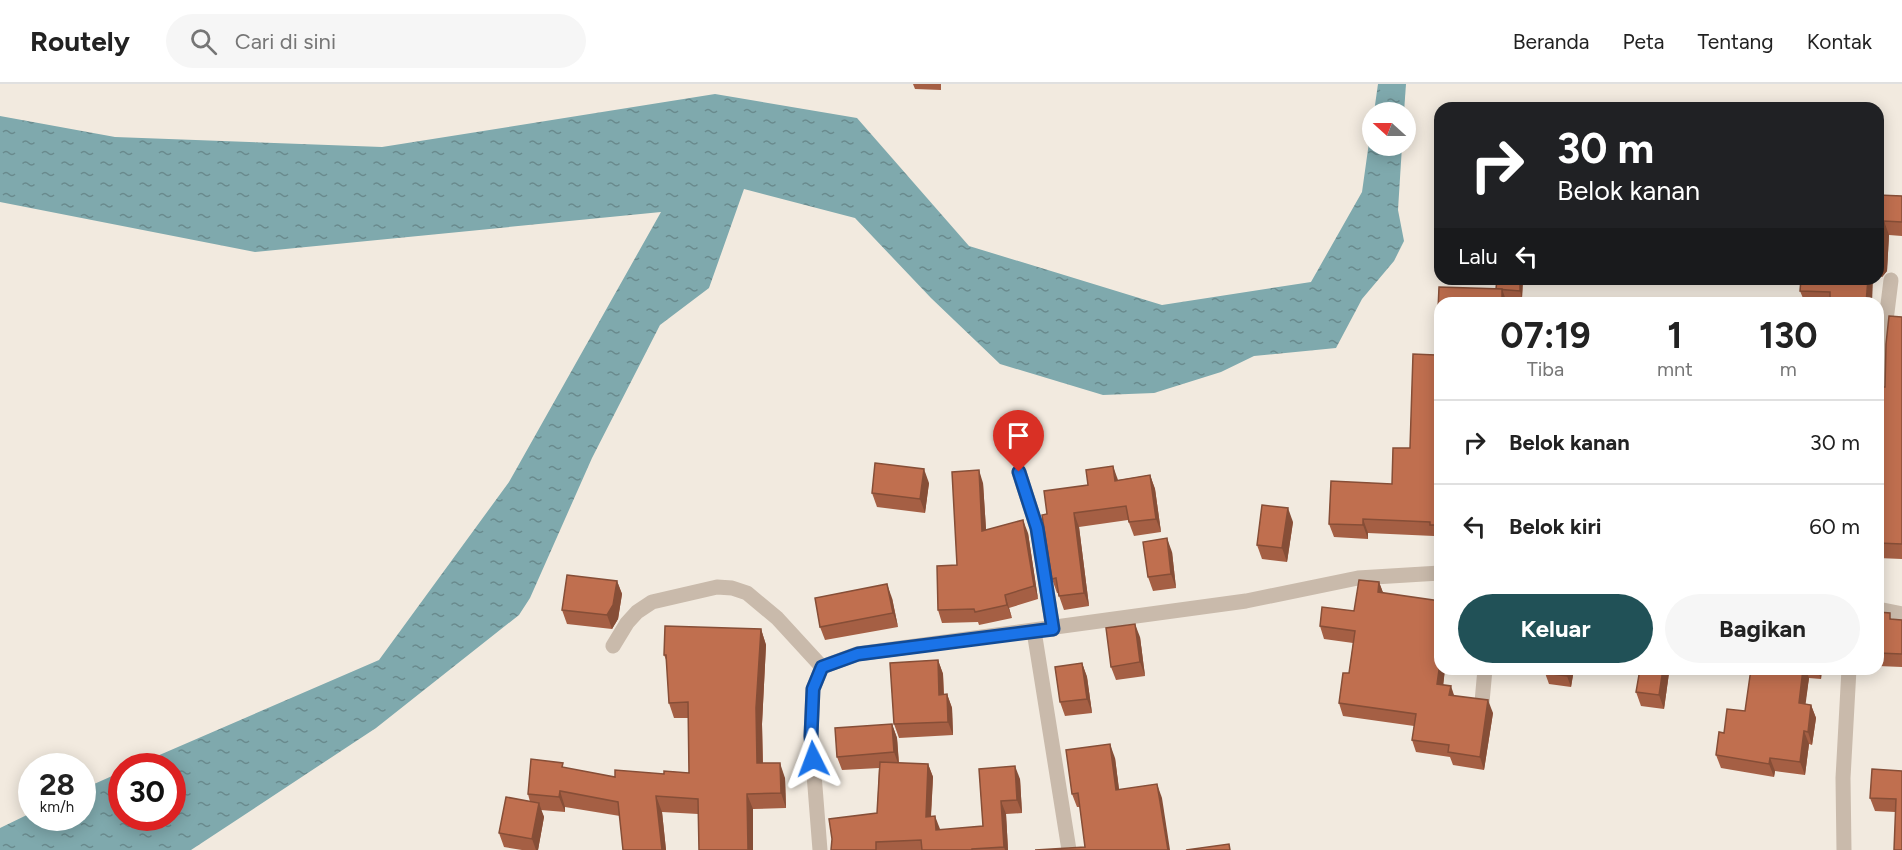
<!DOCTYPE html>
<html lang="id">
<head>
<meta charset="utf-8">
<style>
	body { margin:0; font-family:Figtree,sans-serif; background:#f6f6f6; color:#222; height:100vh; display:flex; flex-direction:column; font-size:22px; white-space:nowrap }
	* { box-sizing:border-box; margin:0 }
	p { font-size:20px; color:#767676 }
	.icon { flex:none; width:33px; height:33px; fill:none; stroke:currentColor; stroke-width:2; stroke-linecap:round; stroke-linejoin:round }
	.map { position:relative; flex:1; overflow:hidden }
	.side { position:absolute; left:1434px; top:213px; width:450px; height:378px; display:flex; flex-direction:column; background:#fff; border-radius:18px; box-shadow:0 3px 15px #0003 }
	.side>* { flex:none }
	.banner { position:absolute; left:1434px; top:18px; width:450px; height:183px; border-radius:18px; box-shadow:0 3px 15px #0003; background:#202124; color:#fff; overflow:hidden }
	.needle { width:39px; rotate:291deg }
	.fabs { position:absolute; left:1362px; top:18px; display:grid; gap:12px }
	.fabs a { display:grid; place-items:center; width:54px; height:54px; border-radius:50%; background:#fff; box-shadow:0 3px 15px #0003; font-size:30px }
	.speed { position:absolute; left:18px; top:669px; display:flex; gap:12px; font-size:30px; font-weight:700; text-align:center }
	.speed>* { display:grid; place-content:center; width:78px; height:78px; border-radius:50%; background:#fff; box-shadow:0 3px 15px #0003; line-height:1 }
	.speed small { font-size:15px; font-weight:400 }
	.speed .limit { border:9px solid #d22; background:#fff; color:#111 }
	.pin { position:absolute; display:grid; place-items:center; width:51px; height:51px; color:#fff; margin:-62px -26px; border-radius:50% 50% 50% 0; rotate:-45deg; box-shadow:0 0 6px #0007 }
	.pin .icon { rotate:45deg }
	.me { position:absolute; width:66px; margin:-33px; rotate:357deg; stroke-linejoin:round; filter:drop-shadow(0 0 4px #0008) }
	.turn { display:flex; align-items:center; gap:21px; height:126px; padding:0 24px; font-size:27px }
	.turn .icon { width:78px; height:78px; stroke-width:2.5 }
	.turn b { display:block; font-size:42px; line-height:51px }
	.then { display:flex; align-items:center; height:57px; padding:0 24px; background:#0003; gap:12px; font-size:22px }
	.eta { display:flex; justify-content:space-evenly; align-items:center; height:102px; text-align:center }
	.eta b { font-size:36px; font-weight:700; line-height:42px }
	.cta { display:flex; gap:12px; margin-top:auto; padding:12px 24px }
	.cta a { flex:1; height:69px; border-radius:36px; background:#215157; color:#fff; font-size:24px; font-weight:700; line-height:69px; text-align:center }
	.cta a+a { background:#f6f6f6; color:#222 }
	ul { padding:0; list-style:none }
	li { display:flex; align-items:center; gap:18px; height:84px; padding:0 24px; border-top:2px solid #e0e0e0 }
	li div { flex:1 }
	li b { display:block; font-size:22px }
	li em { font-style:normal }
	header { display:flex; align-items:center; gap:36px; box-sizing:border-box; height:84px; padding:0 30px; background:#fff; border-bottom:2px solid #e0e0e0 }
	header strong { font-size:28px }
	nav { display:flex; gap:33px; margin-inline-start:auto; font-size:21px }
	.search { width:420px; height:54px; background:#f6f6f6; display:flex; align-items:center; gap:15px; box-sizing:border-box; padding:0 21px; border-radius:33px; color:#767676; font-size:22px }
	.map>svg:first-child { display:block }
	.water { fill:url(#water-ripples) }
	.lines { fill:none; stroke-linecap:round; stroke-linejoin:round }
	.street { stroke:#c9baab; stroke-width:15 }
	.wall { fill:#a55f44 }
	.shaded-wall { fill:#864e37 }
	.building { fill:#c06f4f; stroke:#864e37; stroke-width:1.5 }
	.route-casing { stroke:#114b97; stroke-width:15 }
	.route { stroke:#1a73e8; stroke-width:10 }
</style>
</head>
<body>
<header>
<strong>Routely</strong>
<div class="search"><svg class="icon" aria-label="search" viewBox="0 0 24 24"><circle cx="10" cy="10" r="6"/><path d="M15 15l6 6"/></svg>Cari di sini</div>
<nav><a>Beranda</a><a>Peta</a><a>Tentang</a><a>Kontak</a></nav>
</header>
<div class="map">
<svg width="1902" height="766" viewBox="0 0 1902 766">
	<defs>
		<pattern id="water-ripples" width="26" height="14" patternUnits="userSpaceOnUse" patternTransform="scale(1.5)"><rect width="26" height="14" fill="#7fa9ad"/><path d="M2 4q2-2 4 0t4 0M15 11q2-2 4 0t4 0" fill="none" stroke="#698a8d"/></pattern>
	</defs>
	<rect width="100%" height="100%" fill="#f2eadf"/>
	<g class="water">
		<path d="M 1378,0 L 1406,0 L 1404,28 L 1374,28 Z"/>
		<path d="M 715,10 L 857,34 L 969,162 L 1162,221 L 1311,198 L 1362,108 L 1372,37 L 1372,62 L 1402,62 L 1398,126 L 1404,157 L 1394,177 L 1362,215 L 1336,264 L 1254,272 L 1221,288 L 1154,309 L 1103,311 L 1000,280 L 931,214 L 855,134 L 744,105 L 709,204 L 660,241 L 592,374 L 530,514 L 519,531 L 376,644 L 191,766 L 0,766 L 0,744 L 31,729 L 32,734 L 82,734 L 83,705 L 121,688 L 122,734 L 172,734 L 172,682 L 134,682 L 379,576 L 509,398 L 661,128 L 255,168 L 0,118 L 0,32 L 115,53 L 382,63 Z"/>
	</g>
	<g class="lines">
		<g class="street">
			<path d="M 1878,301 L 1891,196"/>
			<path d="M 1019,388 L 1037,444 L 1053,545"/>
			<path d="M 1878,525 L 1902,530"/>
			<path d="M 1034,547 L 1069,766"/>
			<path d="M 613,562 L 627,539 L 637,528 L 652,518 L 717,503 L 732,504 L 747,509 L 777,534 L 822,583"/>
			<path d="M 1482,618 L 1485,585"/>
			<path d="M 820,766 L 811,652 L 813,605 L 822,583 L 857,570 L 1246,517 L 1358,494 L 1440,489"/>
			<path d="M 1844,766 L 1843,694 L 1849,585"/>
		</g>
	</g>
	<g class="wall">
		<path d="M 913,0 L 941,0 L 941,6 L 915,5 Z"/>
		<path d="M 1878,102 L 1881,111 L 1902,112 L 1902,152 L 1889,151 L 1887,187 L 1882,193 L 1878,192 Z"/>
		<path d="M 1497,195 L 1523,195 L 1522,214 L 1505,213 L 1507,219 L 1440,219 L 1440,455 L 1435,455 L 1434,452 L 1368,449 L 1368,455 L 1334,453 L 1329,440 L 1331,397 L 1392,400 L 1393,364 L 1410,364 L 1413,270 L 1436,271 L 1439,203 L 1496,205 Z"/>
		<path d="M 1801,195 L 1872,219 L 1805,219 L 1800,207 Z"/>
		<path d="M 1902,233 L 1902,475 L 1878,474 L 1878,391 L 1880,356 L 1878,356 L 1878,303 L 1885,303 Z"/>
		<path d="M 1150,391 L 1155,405 L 1161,448 L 1134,452 L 1128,436 L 1079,443 L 1089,522 L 1064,526 L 1058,509 L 1057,509 L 1052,495 L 1047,430 L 1118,396 Z"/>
		<path d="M 929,399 L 925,429 L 877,423 L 872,409 Z"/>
		<path d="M 983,399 L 986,446 L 1028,449 L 1038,515 L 1009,524 L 1012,534 L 979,541 L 978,538 L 942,539 L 938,526 L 957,481 Z"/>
		<path d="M 1293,438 L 1287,478 L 1262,475 L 1257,461 Z"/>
		<path d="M 1172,468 L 1176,504 L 1153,507 L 1148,493 Z"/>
		<path d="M 617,497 L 622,510 L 618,535 L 612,545 L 567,540 L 562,526 Z"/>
		<path d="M 1379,498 L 1383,509 L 1445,585 L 1443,601 L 1454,612 L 1493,629 L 1484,686 L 1453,681 L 1450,673 L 1416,668 L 1412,656 L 1414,642 L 1343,632 L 1339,619 L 1349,589 L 1353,559 L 1324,555 L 1320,542 L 1354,527 Z"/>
		<path d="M 892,514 L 898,543 L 825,556 L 820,543 Z"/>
		<path d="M 1878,528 L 1892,535 L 1902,536 L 1902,583 L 1878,582 Z"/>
		<path d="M 761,545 L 766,561 L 762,640 L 763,679 L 785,694 L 786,724 L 753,725 L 698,730 L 662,728 L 666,766 L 623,766 L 620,732 L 565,723 L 565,728 L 541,726 L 544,733 L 538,766 L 522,766 L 504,763 L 499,749 L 530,718 L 528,710 L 565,684 L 615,693 L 689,689 L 688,634 L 674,634 L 669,619 L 667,578 L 664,571 Z"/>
		<path d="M 1140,553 L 1145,592 L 1116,596 L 1111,583 Z"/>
		<path d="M 938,576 L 943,590 L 944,610 L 947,610 L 952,624 L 953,651 L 899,654 L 894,640 Z"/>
		<path d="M 1082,579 L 1087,593 L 1092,629 L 1065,632 L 1060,618 Z"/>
		<path d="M 1574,585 L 1571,603 L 1549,600 L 1545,589 Z"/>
		<path d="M 1751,585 L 1822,585 L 1821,595 L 1809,594 L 1805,620 L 1811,621 L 1816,634 L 1812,661 L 1809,660 L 1805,691 L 1775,687 L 1774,693 L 1721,684 L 1716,671 L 1724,649 L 1745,627 Z"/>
		<path d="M 1669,589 L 1664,625 L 1641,622 L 1636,608 Z"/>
		<path d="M 892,640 L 897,654 L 899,679 L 928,680 L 933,693 L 931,733 L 940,746 L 983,742 L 979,685 L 1020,695 L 1022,729 L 1006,730 L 1008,766 L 831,766 L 877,729 L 879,684 L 842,686 L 837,673 Z"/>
		<path d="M 1115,674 L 1119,706 L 1162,714 L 1085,763 L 1080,723 L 1077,723 L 1072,710 Z"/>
		<path d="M 1902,687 L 1895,728 L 1875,727 L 1870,714 Z"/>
	</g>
	<g class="shaded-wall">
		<path d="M 1878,102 L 1882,114 L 1878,114 Z"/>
		<path d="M 1884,137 L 1889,151 L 1887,187 L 1882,193 L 1878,181 L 1878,178 Z"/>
		<path d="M 1520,195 L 1523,195 L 1522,214 L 1520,207 Z"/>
		<path d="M 1868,195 L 1873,195 L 1872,219 L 1866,219 Z"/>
		<path d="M 1502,205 L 1507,219 L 1502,219 Z"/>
		<path d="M 1113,382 L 1118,396 L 1120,410 L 1115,397 Z"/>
		<path d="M 924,385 L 929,399 L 925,429 L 920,415 Z"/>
		<path d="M 979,386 L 983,399 L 987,460 L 982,447 Z"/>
		<path d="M 1150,391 L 1155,405 L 1161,448 L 1156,435 Z"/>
		<path d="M 1288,424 L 1293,438 L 1287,478 L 1282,464 Z"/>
		<path d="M 1074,429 L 1079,443 L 1089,522 L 1084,509 Z"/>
		<path d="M 1363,435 L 1368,449 L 1368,455 L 1363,441 Z"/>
		<path d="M 1023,436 L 1028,449 L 1038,515 L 1034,502 Z"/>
		<path d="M 1167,454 L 1172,468 L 1176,504 L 1171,490 Z"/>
		<path d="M 617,497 L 622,510 L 618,535 L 612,545 L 607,531 Z"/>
		<path d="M 1379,498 L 1384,511 L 1378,508 Z"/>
		<path d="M 887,500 L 892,514 L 898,543 L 893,529 Z"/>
		<path d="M 1005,511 L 1009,524 L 1012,534 L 1007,521 Z"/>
		<path d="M 1135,540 L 1140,553 L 1145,592 L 1140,578 Z"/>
		<path d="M 761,545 L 766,561 L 762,640 L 763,695 L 757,679 L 756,624 Z"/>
		<path d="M 938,576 L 943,590 L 944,624 L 939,611 Z"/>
		<path d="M 1082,579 L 1087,593 L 1092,629 L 1087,615 Z"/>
		<path d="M 1440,579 L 1440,585 L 1445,585 L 1442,612 L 1437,600 Z"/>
		<path d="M 1568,585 L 1574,585 L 1571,603 L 1567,592 Z"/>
		<path d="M 1663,585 L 1667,585 L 1669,589 L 1664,625 L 1659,611 Z"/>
		<path d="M 1803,585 L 1805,585 L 1809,594 L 1804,632 L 1799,619 Z"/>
		<path d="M 1817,585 L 1822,585 L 1821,595 Z"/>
		<path d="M 1451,602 L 1455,614 L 1449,611 Z"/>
		<path d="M 947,610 L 952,624 L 953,651 L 948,638 Z"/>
		<path d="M 1488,616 L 1493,629 L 1484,686 L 1480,673 Z"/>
		<path d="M 1811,621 L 1816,634 L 1812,661 L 1808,648 Z"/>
		<path d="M 892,640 L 897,654 L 899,682 L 894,668 Z"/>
		<path d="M 1804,647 L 1809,660 L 1805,691 L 1800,678 Z"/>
		<path d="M 1110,660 L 1115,674 L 1121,720 L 1116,706 Z"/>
		<path d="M 1770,674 L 1775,687 L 1774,693 L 1769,680 Z"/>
		<path d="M 780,679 L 785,694 L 786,724 L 781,709 Z"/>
		<path d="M 928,680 L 933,693 L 930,746 L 926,733 Z"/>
		<path d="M 1015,682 L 1020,695 L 1022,729 L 1017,716 Z"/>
		<path d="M 1157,700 L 1162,714 L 1170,766 L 1168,766 Z"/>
		<path d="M 560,707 L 565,723 L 565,728 L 559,713 Z"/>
		<path d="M 747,710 L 753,725 L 753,766 L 748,766 Z"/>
		<path d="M 656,712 L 662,728 L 666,766 L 662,766 Z"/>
		<path d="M 1001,717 L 1006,730 L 1008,766 L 1005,766 L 1004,763 Z"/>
		<path d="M 539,719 L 544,733 L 538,766 L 536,766 L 532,755 Z"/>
		<path d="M 935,732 L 940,745 L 936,746 Z"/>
	</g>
	<g class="building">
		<path d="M 1878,111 L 1902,112 L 1902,138 L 1884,137 L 1882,174 L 1878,178 Z"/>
		<path d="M 1497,195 L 1520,195 L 1520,207 L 1496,205 Z"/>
		<path d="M 1801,195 L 1868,195 L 1866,219 L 1830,218 L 1830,208 L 1800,207 Z"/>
		<path d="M 1439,203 L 1502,205 L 1502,219 L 1440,219 L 1440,441 L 1430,441 L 1430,438 L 1363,435 L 1363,441 L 1329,440 L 1331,397 L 1392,400 L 1393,364 L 1410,364 L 1413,270 L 1436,271 Z"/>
		<path d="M 1889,232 L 1902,233 L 1902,460 L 1878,459 L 1878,391 L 1880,342 L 1878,342 L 1878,303 L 1885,303 L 1886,260 Z"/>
		<path d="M 875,379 L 924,385 L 920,415 L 872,409 Z"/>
		<path d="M 1113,382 L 1115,397 L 1150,391 L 1156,435 L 1129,438 L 1126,422 L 1074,429 L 1084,509 L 1059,512 L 1056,494 L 1052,495 L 1042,431 L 1047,430 L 1044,407 L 1088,401 L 1086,386 Z"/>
		<path d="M 979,386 L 982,447 L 1023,436 L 1034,502 L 1005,511 L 1007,521 L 975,528 L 974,525 L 938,526 L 937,482 L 957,481 L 952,388 Z"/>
		<path d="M 1262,421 L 1288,424 L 1282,464 L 1257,461 Z"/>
		<path d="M 1167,454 L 1171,490 L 1148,493 L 1143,458 Z"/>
		<path d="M 567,491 L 617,497 L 613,521 L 607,531 L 562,526 Z"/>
		<path d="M 1359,496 L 1379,498 L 1378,508 L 1440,517 L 1440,579 L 1437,600 L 1451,602 L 1449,611 L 1488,616 L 1480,673 L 1448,668 L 1449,661 L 1412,656 L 1416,630 L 1339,619 L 1343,589 L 1349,589 L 1355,547 L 1320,542 L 1322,523 L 1354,527 Z"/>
		<path d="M 887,500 L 893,529 L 820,543 L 815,514 Z"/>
		<path d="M 1878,528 L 1890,529 L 1890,535 L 1902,536 L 1902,570 L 1878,569 Z"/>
		<path d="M 1135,540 L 1140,578 L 1111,583 L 1106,544 Z"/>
		<path d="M 665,542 L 761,545 L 756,624 L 757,679 L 780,679 L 781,709 L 747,710 L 748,766 L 699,766 L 698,715 L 656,712 L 662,766 L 623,766 L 618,718 L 560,707 L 559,713 L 528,710 L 531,675 L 563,679 L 562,683 L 615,693 L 615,686 L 664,690 L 664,687 L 689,689 L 688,618 L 669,619 L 666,571 L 664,571 Z"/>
		<path d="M 938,576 L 939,611 L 947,610 L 948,638 L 894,640 L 890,579 Z"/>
		<path d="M 1082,579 L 1087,615 L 1060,618 L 1055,583 Z"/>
		<path d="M 1546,585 L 1568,585 L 1567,592 L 1545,589 Z"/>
		<path d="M 1640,585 L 1663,585 L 1659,611 L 1636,608 Z"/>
		<path d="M 1751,585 L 1803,585 L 1799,619 L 1811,621 L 1808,648 L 1804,647 L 1800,678 L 1770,674 L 1769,680 L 1716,671 L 1719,648 L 1724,649 L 1727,625 L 1745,627 Z"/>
		<path d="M 892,640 L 894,668 L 837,673 L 835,644 Z"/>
		<path d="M 1110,660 L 1116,706 L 1157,700 L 1168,766 L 1035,766 L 1085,763 L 1078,709 L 1072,710 L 1066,666 Z"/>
		<path d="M 880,678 L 928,680 L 926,733 L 935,732 L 936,746 L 983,742 L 979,685 L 1015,682 L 1017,716 L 1001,717 L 1004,763 L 972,765 L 972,766 L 922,766 L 921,756 L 876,758 L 876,766 L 831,766 L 832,755 L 829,735 L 877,729 Z"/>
		<path d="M 1872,685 L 1902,687 L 1902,766 L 1894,766 L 1896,715 L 1870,714 Z"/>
		<path d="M 506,713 L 539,719 L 532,755 L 499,749 Z"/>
		<path d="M 1229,760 L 1230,766 L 1186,766 Z"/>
	</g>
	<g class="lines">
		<defs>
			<path id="route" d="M 813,675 L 811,652 L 813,605 L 822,583 L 858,570 L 1053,545 L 1037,444 L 1019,388"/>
		</defs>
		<use href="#route" class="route-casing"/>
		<use href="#route" class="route"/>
	</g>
</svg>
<div class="fabs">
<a><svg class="needle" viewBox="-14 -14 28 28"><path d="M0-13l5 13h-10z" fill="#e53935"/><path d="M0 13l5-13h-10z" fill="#767676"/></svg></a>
</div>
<div class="speed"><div>28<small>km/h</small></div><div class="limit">30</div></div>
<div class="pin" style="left:1019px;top:388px;background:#d93025"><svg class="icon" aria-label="arrive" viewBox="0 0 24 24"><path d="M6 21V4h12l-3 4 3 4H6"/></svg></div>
<svg class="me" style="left:813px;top:675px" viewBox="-20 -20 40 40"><path d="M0-17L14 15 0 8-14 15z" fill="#1a73e8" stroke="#fff" stroke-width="4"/></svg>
<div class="banner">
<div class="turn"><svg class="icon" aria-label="right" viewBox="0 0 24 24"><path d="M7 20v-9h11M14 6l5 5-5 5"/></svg><div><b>30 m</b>Belok kanan</div></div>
<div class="then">Lalu<svg class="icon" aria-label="left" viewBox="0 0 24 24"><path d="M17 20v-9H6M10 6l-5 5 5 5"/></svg></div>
</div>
<section class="side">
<div class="eta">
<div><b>07:19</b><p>Tiba</p></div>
<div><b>1</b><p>mnt</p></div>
<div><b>130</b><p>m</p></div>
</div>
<ul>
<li><svg class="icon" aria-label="right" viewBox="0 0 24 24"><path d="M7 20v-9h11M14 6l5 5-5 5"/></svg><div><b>Belok kanan</b></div><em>30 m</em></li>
<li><svg class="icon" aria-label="left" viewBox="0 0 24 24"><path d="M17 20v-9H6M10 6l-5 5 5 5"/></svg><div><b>Belok kiri</b></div><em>60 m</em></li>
</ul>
<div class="cta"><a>Keluar</a><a>Bagikan</a></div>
</section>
</div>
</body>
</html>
